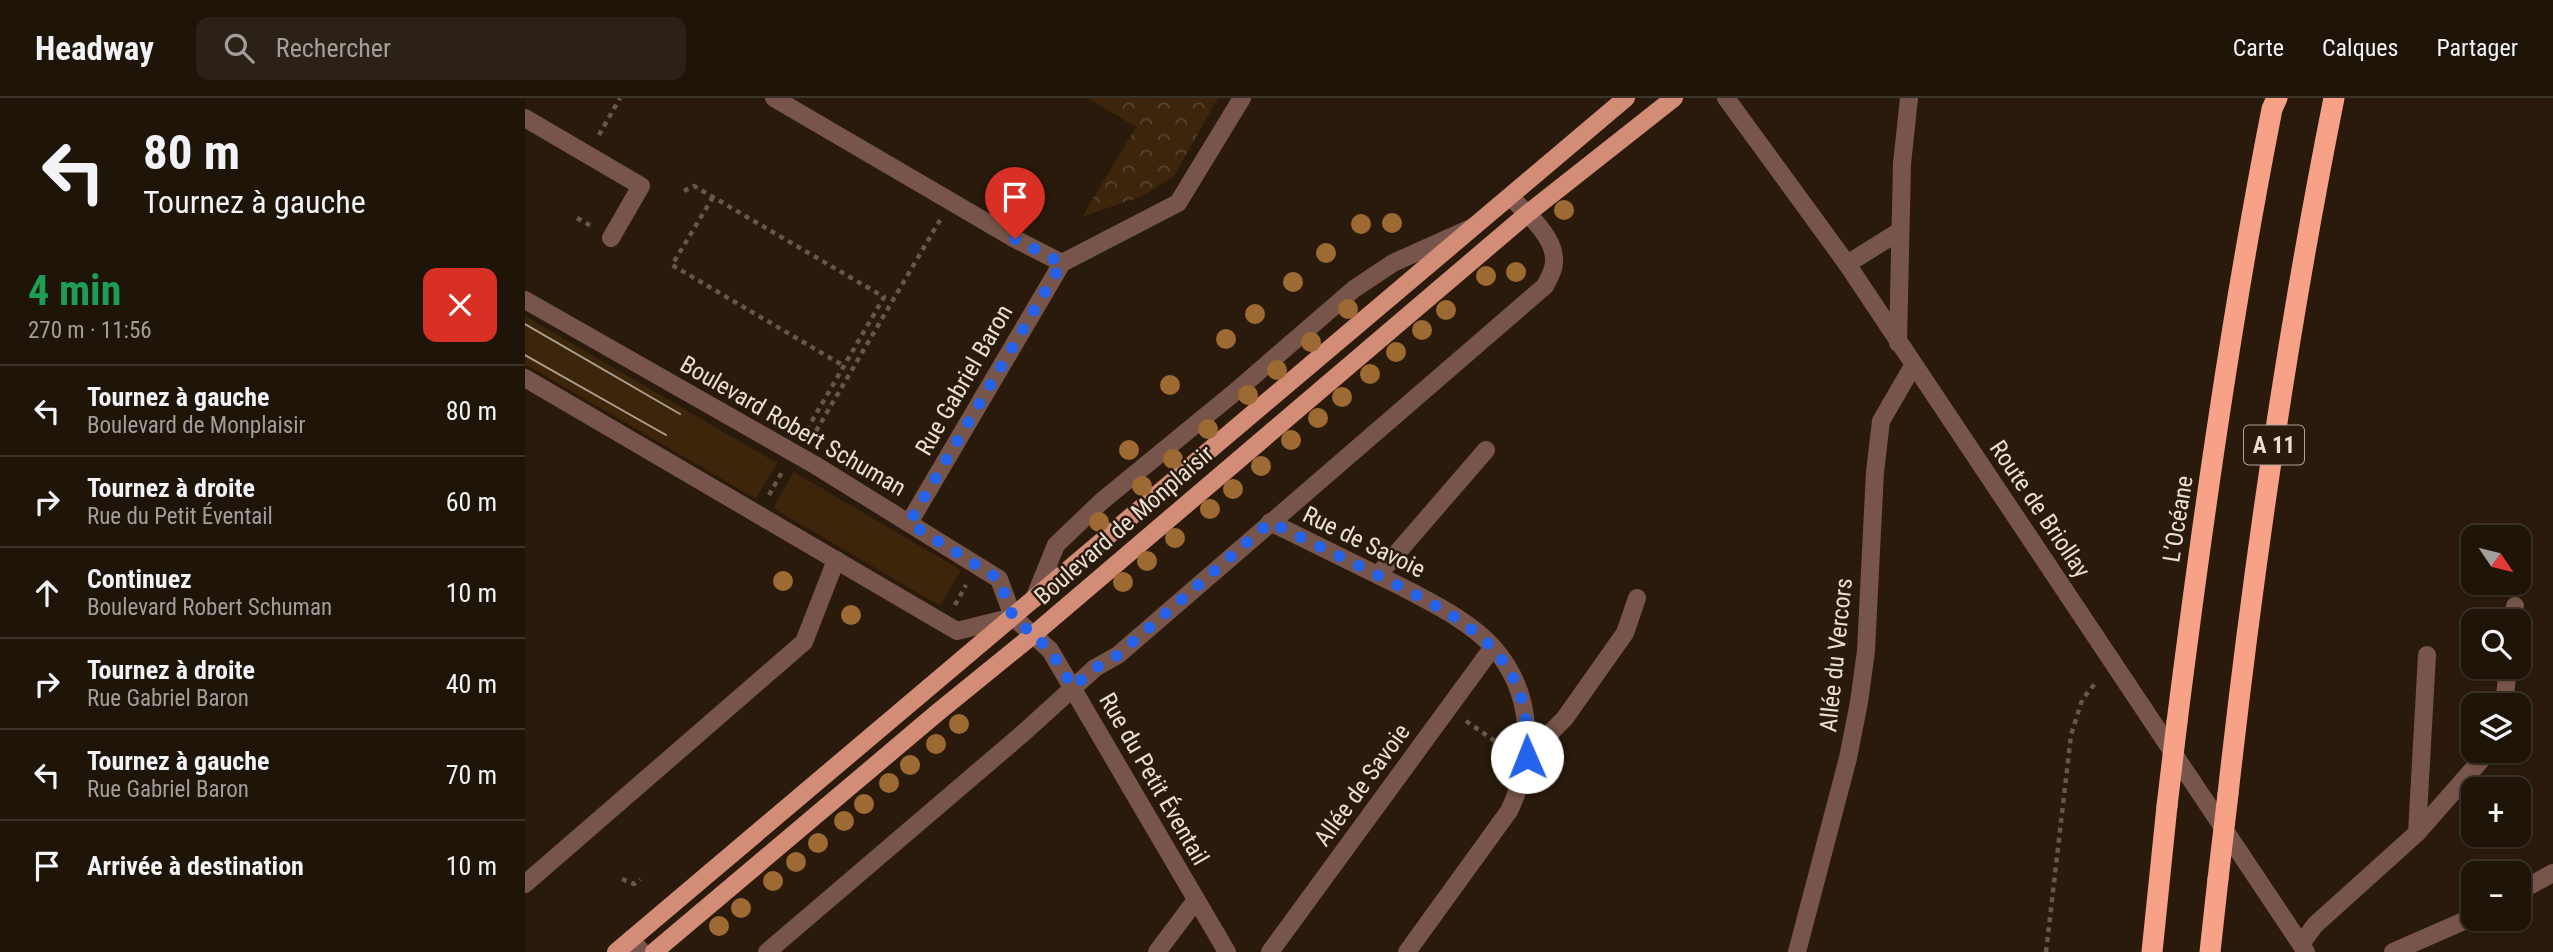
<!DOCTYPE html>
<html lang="fr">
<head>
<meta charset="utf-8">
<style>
	body { margin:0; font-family:"Roboto Condensed",sans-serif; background:#2c2116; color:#f1f3f6; height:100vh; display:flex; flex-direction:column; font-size:26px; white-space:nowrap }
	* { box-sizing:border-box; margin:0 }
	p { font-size:23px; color:#a19e9c }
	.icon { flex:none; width:38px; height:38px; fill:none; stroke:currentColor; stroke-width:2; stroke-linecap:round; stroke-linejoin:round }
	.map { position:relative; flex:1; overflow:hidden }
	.side { display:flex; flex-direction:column; background:#1f1408; width:525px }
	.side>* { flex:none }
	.guide { background:#1f1408; color:#f1f3f6; overflow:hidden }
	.needle { width:46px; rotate:125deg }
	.buttons { position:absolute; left:1936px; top:427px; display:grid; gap:14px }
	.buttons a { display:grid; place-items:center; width:70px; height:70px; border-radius:14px; background:#1f1408; box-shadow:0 2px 5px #0004,0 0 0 2px #3c3329; font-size:35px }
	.pin { position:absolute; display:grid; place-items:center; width:60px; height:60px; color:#fff; margin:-72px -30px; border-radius:50% 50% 50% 0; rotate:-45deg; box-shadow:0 0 7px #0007 }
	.pin .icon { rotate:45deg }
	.me { position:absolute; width:77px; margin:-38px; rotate:359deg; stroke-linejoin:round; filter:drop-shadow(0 0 5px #0008) }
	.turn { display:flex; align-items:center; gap:24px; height:147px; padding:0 28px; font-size:32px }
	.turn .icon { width:91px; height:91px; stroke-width:2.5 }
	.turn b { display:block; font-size:49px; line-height:60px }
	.round { display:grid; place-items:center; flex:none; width:74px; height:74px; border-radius:14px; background:#2c2116 }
	.head { display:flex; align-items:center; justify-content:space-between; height:119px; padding:0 28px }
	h1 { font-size:42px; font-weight:700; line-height:52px; color:#1e9e55 }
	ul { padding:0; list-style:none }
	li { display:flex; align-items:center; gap:21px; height:91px; padding:0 28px; border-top:2px solid #3c3329 }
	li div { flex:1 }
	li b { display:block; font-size:26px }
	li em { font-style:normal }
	header { display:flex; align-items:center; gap:42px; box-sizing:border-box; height:98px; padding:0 35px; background:#1f1408; border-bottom:2px solid #3c3329 }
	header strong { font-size:33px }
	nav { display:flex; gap:38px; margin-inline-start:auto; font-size:24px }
	.search { width:490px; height:63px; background:#2c2116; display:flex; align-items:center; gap:18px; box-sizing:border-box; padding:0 24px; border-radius:14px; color:#a19e9c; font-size:26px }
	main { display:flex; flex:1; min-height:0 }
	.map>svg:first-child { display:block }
	.grass { fill:#3c250b }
	.park { fill:url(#park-crowns) }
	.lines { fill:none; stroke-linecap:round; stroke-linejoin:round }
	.path { stroke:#655749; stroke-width:4.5; stroke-dasharray:5 5; stroke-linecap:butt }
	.minor { stroke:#78554a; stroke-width:18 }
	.major { stroke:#d38c76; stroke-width:18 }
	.highway { stroke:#f7a187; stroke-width:21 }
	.tram { stroke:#aa9e92; stroke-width:2 }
	.highway-bridge { stroke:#f7a187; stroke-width:21 }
	.tree { fill:#9e6a34 }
	.route { stroke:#2563eb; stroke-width:12; stroke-dasharray:0 21.6 }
	.labels { text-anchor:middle; stroke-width:5; stroke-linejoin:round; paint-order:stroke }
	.shield { fill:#291a0b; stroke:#b0a498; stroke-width:2 }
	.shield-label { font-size:23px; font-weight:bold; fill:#eadfd5 }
	.street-label { font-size:24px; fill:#eadfd5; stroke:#291a0b }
</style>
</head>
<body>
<header>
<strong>Headway</strong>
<div class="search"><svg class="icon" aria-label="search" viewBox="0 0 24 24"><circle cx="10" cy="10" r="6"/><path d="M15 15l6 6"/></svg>Rechercher</div>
<nav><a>Carte</a><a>Calques</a><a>Partager</a></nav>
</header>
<main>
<section class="side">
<div class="guide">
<div class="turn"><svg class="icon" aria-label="left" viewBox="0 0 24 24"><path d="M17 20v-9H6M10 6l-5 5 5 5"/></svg><div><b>80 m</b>Tournez à gauche</div></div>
</div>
<div class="head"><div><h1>4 min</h1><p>270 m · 11:56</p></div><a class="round" style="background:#d93025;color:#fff"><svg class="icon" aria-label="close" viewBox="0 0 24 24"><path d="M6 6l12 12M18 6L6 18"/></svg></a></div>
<ul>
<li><svg class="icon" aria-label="left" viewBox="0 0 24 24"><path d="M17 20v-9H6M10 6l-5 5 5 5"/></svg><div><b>Tournez à gauche</b><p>Boulevard de Monplaisir</p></div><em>80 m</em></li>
<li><svg class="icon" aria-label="right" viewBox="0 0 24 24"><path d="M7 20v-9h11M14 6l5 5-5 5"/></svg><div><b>Tournez à droite</b><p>Rue du Petit Éventail</p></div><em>60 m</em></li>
<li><svg class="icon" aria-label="ahead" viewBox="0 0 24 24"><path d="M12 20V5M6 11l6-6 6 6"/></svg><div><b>Continuez</b><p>Boulevard Robert Schuman</p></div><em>10 m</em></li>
<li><svg class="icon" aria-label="right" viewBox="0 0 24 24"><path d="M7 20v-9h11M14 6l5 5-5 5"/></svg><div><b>Tournez à droite</b><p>Rue Gabriel Baron</p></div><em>40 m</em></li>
<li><svg class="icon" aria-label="left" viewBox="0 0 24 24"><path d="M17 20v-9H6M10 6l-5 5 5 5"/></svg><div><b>Tournez à gauche</b><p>Rue Gabriel Baron</p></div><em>70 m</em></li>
<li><svg class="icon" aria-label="arrive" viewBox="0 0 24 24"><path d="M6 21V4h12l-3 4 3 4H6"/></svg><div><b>Arrivée à destination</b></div><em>10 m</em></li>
</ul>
</section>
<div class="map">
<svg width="2028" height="854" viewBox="0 0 2028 854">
	<defs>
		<pattern id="park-crowns" width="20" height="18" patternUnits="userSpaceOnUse" patternTransform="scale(1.75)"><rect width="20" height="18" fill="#3c250b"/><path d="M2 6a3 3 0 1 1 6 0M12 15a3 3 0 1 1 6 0" fill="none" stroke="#58442e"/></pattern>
	</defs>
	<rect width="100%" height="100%" fill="#291a0b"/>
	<g class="grass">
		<path d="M 0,218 L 252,365 L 231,401 L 0,266 Z"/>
		<path d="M 269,374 L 436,472 L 415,508 L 248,410 Z"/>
	</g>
	<path class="park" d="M 563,0 L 693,0 L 649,78 L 617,98 L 557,119 L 611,29 Z"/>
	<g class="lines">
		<g class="path">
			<path d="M 74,37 L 95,0"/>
			<path d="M 159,93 L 169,88 L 359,199 L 284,328"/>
			<path d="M 188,99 L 147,167 L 319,268"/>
			<path d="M 52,120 L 68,129"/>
			<path d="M 291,333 L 415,122"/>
			<path d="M 244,397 L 257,374"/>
			<path d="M 430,507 L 441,487"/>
			<path d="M 941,623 L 977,648"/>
			<path d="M 97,781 L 109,786 L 115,781"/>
			<path d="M 1521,854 L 1546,637 L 1557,602 L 1572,583"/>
		</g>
		<g class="minor">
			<path d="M 249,0 L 490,141 L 537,165 L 384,425"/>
			<path d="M 1201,0 L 1322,166 L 1781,854"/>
			<path d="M 0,20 L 116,88 L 86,140"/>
			<path d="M 537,165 L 653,105 L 717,0"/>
			<path d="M 1322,166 L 1375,133"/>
			<path d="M 0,202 L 290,367 L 474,481 L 488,519 L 525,552 L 702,854"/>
			<path d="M 1373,245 L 1377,66 L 1384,0"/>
			<path d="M 0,280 L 432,533 L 488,519"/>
			<path d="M 745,424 C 790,446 835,468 879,490 C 909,506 944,523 968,549 C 1009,595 1010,659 984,713 L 882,854"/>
			<path d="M 853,477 L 961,352"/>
			<path d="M 509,501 L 531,447 L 577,403 L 710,294 L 829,191 L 868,165 L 946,130"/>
			<path d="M 1988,523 L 1990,508"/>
			<path d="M 1979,607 L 1983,569"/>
			<path d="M 1002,659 L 1040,620 L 1100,535 L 1112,500"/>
			<path d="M 1892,735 L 1964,653"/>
			<path d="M 0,786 L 279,544 L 311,462"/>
			<path d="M 1993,794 L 2028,775"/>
			<path d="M 106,841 L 117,854"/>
			<path d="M 1776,846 L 1790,827 L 1892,735 L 1902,557"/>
			<path d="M 242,854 L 496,637 L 570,570 L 593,557 L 1020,188 C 1024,180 1030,171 1029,161 C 1029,138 1001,114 985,99"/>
			<path d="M 632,854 L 671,802"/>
			<path d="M 745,854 L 968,549"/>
			<path d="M 1272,854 L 1323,660 L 1334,604 L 1341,553 L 1350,374 L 1356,323 L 1388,268"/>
			<path d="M 1868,854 L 1948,819"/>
		</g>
		<g class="major">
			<path d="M 91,854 L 1101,0"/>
			<path d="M 129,854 L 412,615 L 508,537 L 1002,116 L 1149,0"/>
		</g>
		<g class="highway">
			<path d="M 1652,624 C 1678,419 1707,214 1747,11 L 1752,0"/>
			<path d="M 1703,696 C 1729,463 1763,230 1809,0"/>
			<path d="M 1627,854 L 1642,708"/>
			<path d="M 1685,854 L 1693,781"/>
		</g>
		<g class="tram">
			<path d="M 0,226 L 155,316"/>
			<path d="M 0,257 L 141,337"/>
		</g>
		<g class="highway-bridge">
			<path d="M 1642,708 L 1652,624"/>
			<path d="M 1693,781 L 1703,696"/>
		</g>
	</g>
	<g class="tree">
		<circle cx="1039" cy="112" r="10"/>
		<circle cx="867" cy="125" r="10"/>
		<circle cx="836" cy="126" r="10"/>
		<circle cx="801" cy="155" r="10"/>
		<circle cx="991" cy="174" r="10"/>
		<circle cx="961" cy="178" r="10"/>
		<circle cx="768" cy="184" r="10"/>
		<circle cx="823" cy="211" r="10"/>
		<circle cx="921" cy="212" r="10"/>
		<circle cx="730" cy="216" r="10"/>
		<circle cx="897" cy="232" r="10"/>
		<circle cx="701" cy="241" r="10"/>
		<circle cx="786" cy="244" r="10"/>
		<circle cx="871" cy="254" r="10"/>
		<circle cx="752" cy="272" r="10"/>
		<circle cx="845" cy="276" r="10"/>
		<circle cx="645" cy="287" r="10"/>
		<circle cx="723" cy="297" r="10"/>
		<circle cx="817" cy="299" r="10"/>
		<circle cx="793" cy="320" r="10"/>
		<circle cx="683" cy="331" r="10"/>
		<circle cx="766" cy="342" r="10"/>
		<circle cx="604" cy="352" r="10"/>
		<circle cx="648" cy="361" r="10"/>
		<circle cx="736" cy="368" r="10"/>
		<circle cx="617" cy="388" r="10"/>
		<circle cx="708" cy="391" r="10"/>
		<circle cx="685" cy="411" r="10"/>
		<circle cx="574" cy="424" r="10"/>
		<circle cx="650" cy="440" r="10"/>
		<circle cx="622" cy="463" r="10"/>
		<circle cx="258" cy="483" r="10"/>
		<circle cx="598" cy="484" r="10"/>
		<circle cx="326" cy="517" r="10"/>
		<circle cx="434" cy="626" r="10"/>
		<circle cx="411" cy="646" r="10"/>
		<circle cx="385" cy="667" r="10"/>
		<circle cx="364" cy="685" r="10"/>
		<circle cx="339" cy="706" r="10"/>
		<circle cx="319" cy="723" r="10"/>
		<circle cx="293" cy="745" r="10"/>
		<circle cx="271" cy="764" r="10"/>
		<circle cx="248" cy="783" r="10"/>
		<circle cx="216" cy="810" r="10"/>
		<circle cx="194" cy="828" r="10"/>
	</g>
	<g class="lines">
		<path class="route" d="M 490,141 L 537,165 L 384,425 L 474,481 L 488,519 L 525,552 L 548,589 L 570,570 L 593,557 L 745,424 C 787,445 829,465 870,486 C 948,526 1008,560 1002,659"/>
	</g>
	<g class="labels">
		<rect class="shield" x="1719" y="327.5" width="60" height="39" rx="5"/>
		<g class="shield-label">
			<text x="1749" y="355">A 11</text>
		</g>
		<g class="street-label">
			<text transform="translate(439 282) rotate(-60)" y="8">Rue Gabriel Baron</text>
			<text transform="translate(268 328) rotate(30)" y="8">Boulevard Robert Schuman</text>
			<text transform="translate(1515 411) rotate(56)" y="8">Route de Briollay</text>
			<text transform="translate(1653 421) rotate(-81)" y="8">L’Océane</text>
			<text transform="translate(599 427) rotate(-41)" y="8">Boulevard de Monplaisir</text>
			<text transform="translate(839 444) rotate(26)" y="8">Rue de Savoie</text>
			<text transform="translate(1311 557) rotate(-84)" y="8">Allée du Vercors</text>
			<text transform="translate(629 681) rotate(60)" y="8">Rue du Petit Éventail</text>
			<text transform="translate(837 687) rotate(-54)" y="8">Allée de Savoie</text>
		</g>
	</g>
</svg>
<div class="buttons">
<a><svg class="needle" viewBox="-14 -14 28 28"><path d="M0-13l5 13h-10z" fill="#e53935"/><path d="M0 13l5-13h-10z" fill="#a19e9c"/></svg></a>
<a><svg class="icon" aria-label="search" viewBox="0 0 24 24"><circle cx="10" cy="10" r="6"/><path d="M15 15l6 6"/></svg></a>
<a><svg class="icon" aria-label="layers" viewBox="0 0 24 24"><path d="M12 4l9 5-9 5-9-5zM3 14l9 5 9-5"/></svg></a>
<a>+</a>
<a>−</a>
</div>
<div class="pin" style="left:490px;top:141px;background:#d93025"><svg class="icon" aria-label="arrive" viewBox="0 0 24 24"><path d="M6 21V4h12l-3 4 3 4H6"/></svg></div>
<svg class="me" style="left:1002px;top:659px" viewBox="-20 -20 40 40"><circle r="19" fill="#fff"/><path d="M0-13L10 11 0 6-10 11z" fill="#2563eb"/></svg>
</div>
</main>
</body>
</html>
